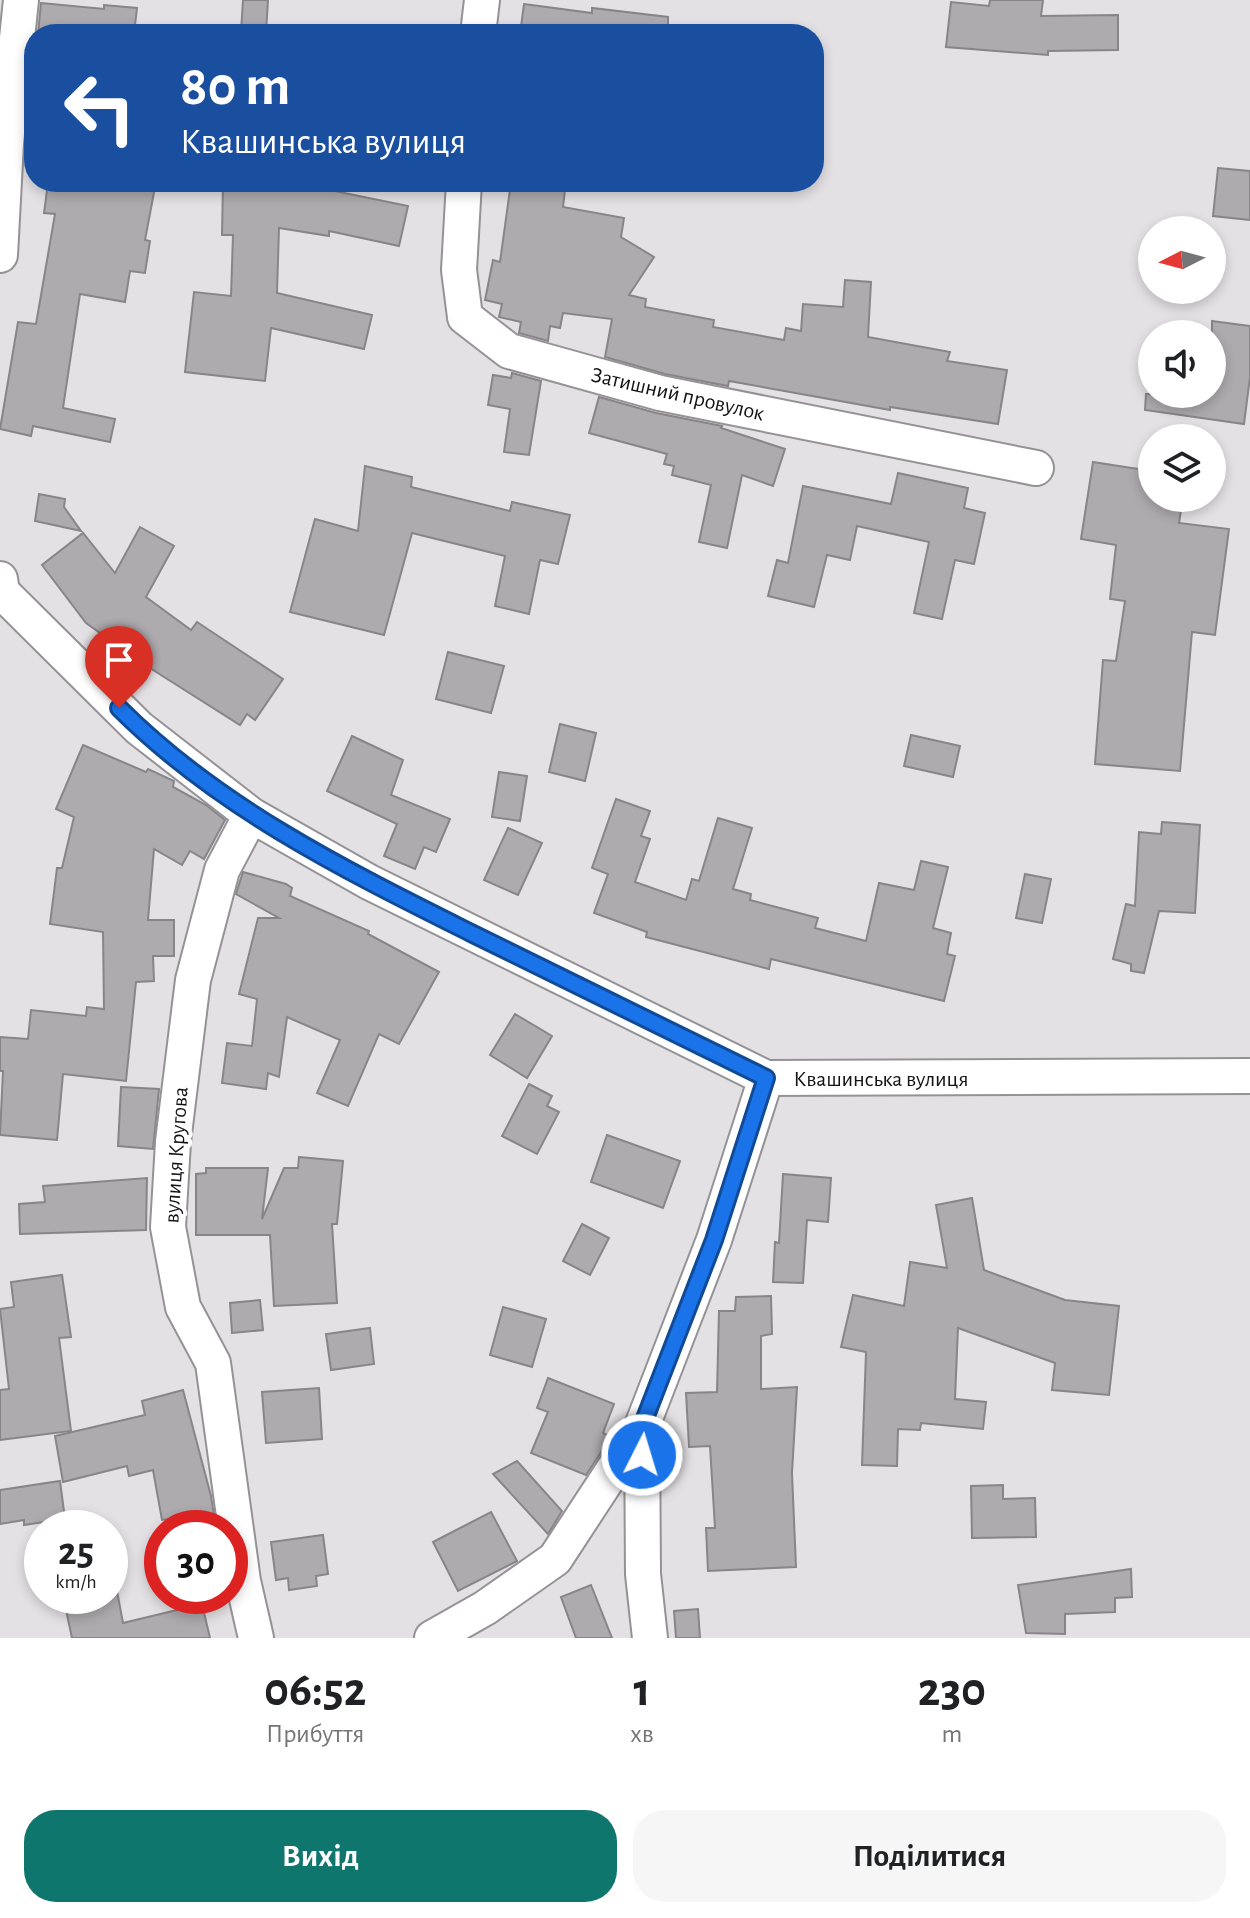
<!DOCTYPE html>
<html lang="uk">
<head>
<meta charset="utf-8">
<style>
	body { margin:0; font-family:"Alegreya Sans",sans-serif; background:#f6f6f6; color:#202124; height:100vh; display:flex; flex-direction:column; font-size:30px; white-space:nowrap }
	* { box-sizing:border-box; margin:0 }
	p { font-size:26px; color:#757577 }
	.icon { flex:none; width:44px; height:44px; fill:none; stroke:currentColor; stroke-width:2; stroke-linecap:round; stroke-linejoin:round }
	.map { position:relative; height:1638px; overflow:hidden }
	.panel { display:flex; flex-direction:column; background:#fff; flex:1 }
	.panel>* { flex:none }
	.guide { position:absolute; left:24px; top:24px; width:800px; height:168px; border-radius:32px; box-shadow:0 4px 12px #0003; background:#1a4fa0; color:#fff; overflow:hidden }
	.needle { width:52px; rotate:264deg }
	.fabs { position:absolute; left:1138px; top:216px; display:grid; gap:16px }
	.fabs a { display:grid; place-items:center; width:88px; height:88px; border-radius:50%; background:#fff; box-shadow:0 4px 12px #0003; font-size:40px }
	.speed { position:absolute; left:24px; top:1510px; display:flex; gap:16px; font-size:40px; font-weight:700; text-align:center }
	.speed>* { display:grid; place-content:center; width:104px; height:104px; border-radius:50%; background:#fff; box-shadow:0 4px 12px #0003; line-height:1 }
	.speed small { font-size:20px; font-weight:400 }
	.speed .limit { border:12px solid #d22; background:#fff; color:#111 }
	.pin { position:absolute; display:grid; place-items:center; width:68px; height:68px; color:#fff; margin:-82px -34px; border-radius:50% 50% 50% 0; rotate:-45deg; box-shadow:0 0 8px #0007 }
	.pin .icon { rotate:45deg }
	.me { position:absolute; width:88px; margin:-44px; rotate:5deg; stroke-linejoin:round; filter:drop-shadow(0 0 6px #0008) }
	.turn { display:flex; align-items:center; gap:28px; height:168px; padding:0 24px; font-size:36px }
	.turn .icon { width:104px; height:104px; stroke-width:2.5 }
	.turn b { display:block; font-size:56px; line-height:68px }
	.eta { display:flex; justify-content:space-evenly; align-items:center; height:136px; text-align:center }
	.eta b { font-size:48px; font-weight:600; line-height:56px }
	.primary-button { display:flex; gap:16px; margin-top:auto; padding:16px 24px }
	.primary-button a { flex:1; height:92px; border-radius:32px; background:#0f766e; color:#fff; font-size:32px; font-weight:600; line-height:92px; text-align:center }
	.primary-button a+a { background:#f6f6f6; color:#202124 }
	.map>svg:first-child { display:block }
	.building { fill:#aeabaf; stroke:#888589; stroke-width:2 }
	.lines { fill:none; stroke-linecap:round; stroke-linejoin:round }
	.minor-casing { stroke:#959295; stroke-width:38 }
	.minor { stroke:#fff; stroke-width:34 }
	.route-casing { stroke:#114b97; stroke-width:20 }
	.route { stroke:#1a73e8; stroke-width:14 }
	.labels { text-anchor:middle; stroke-width:8; stroke-linejoin:round; paint-order:stroke }
	.street-label { font-size:22px; fill:#121113; stroke:#fff }
</style>
</head>
<body>
<div class="map">
<svg width="1250" height="1638" viewBox="0 0 1250 1638">
	<rect width="100%" height="100%" fill="#e4e1e4"/>
	<g class="building">
		<path d="M 243,0 L 268,0 L 266,33 L 241,32 Z"/>
		<path d="M 990,0 L 1043,0 L 1041,16 L 1118,15 L 1118,50 L 1048,51 L 1048,55 L 946,47 L 951,2 L 989,6 Z"/>
		<path d="M 41,3 L 104,9 L 104,5 L 137,8 L 134,34 L 38,34 Z"/>
		<path d="M 524,4 L 592,13 L 592,8 L 668,17 L 668,34 L 520,34 Z"/>
		<path d="M 1218,168 L 1250,171 L 1250,220 L 1213,216 Z"/>
		<path d="M 48,182 L 156,182 L 145,240 L 150,241 L 145,273 L 130,271 L 125,302 L 80,294 L 63,408 L 115,419 L 110,442 L 33,426 L 31,436 L 0,429 L 18,322 L 36,324 L 55,214 L 44,213 Z"/>
		<path d="M 223,182 L 321,182 L 320,188 L 408,206 L 399,246 L 329,231 L 329,236 L 279,228 L 277,293 L 372,315 L 364,349 L 271,328 L 265,381 L 185,372 L 194,292 L 231,296 L 233,235 L 222,235 Z"/>
		<path d="M 511,182 L 566,182 L 563,207 L 624,218 L 621,237 L 654,257 L 629,295 L 646,299 L 645,307 L 714,320 L 713,327 L 784,340 L 786,328 L 801,331 L 803,304 L 843,307 L 845,280 L 871,282 L 868,337 L 950,352 L 947,361 L 1007,370 L 998,424 L 890,407 L 890,410 L 729,381 L 728,386 L 665,374 L 605,357 L 612,319 L 563,313 L 560,328 L 550,326 L 548,341 L 519,333 L 521,322 L 499,317 L 502,304 L 485,300 L 493,260 L 500,262 Z"/>
		<path d="M 1212,321 L 1250,326 L 1250,377 L 1244,424 L 1145,410 L 1146,394 L 1212,394 Z"/>
		<path d="M 512,373 L 541,381 L 529,455 L 504,452 L 510,409 L 488,405 L 493,375 L 511,378 Z"/>
		<path d="M 599,397 L 656,413 L 722,426 L 721,428 L 785,449 L 773,486 L 742,475 L 727,548 L 699,542 L 711,485 L 672,475 L 674,466 L 664,464 L 667,454 L 589,433 Z"/>
		<path d="M 1093,462 L 1152,471 L 1152,498 L 1183,498 L 1179,523 L 1229,529 L 1215,635 L 1192,632 L 1180,771 L 1095,764 L 1103,660 L 1116,661 L 1125,601 L 1110,599 L 1116,545 L 1081,539 Z"/>
		<path d="M 365,466 L 412,477 L 411,487 L 510,511 L 512,502 L 570,515 L 558,564 L 540,560 L 529,614 L 495,606 L 505,556 L 412,533 L 384,635 L 290,612 L 315,519 L 358,531 Z"/>
		<path d="M 898,473 L 968,488 L 964,508 L 985,513 L 974,564 L 955,560 L 942,619 L 914,613 L 929,542 L 857,526 L 850,560 L 827,555 L 814,607 L 768,596 L 777,560 L 788,563 L 803,486 L 891,504 Z"/>
		<path d="M 39,494 L 65,499 L 64,507 L 81,531 L 35,521 Z"/>
		<path d="M 140,527 L 174,546 L 146,597 L 191,630 L 197,622 L 283,679 L 255,720 L 247,714 L 240,725 L 142,663 L 86,623 L 42,565 L 83,533 L 115,573 Z"/>
		<path d="M 448,652 L 504,666 L 491,713 L 436,699 Z"/>
		<path d="M 560,724 L 596,733 L 585,781 L 549,772 Z"/>
		<path d="M 911,735 L 960,746 L 953,777 L 904,766 Z"/>
		<path d="M 352,736 L 403,760 L 391,795 L 450,819 L 436,852 L 424,847 L 415,869 L 384,856 L 397,824 L 327,791 Z"/>
		<path d="M 83,745 L 146,772 L 148,769 L 174,781 L 173,787 L 206,805 L 225,820 L 204,859 L 190,851 L 182,865 L 154,849 L 148,920 L 174,920 L 174,956 L 153,956 L 154,981 L 136,982 L 126,1081 L 63,1074 L 57,1140 L 0,1135 L 3,1071 L 0,1071 L 0,1037 L 28,1039 L 31,1010 L 86,1016 L 87,1007 L 104,1009 L 103,932 L 50,924 L 57,868 L 62,868 L 74,817 L 56,809 Z"/>
		<path d="M 499,772 L 527,776 L 520,821 L 492,817 Z"/>
		<path d="M 616,799 L 650,811 L 641,836 L 650,839 L 635,882 L 686,900 L 692,879 L 699,881 L 718,818 L 752,828 L 733,889 L 751,894 L 750,900 L 818,918 L 815,928 L 866,941 L 879,883 L 914,890 L 921,861 L 948,867 L 933,928 L 951,933 L 947,954 L 955,956 L 944,1001 L 771,959 L 769,969 L 646,937 L 647,932 L 594,913 L 608,874 L 592,868 Z"/>
		<path d="M 1162,822 L 1200,825 L 1195,913 L 1159,911 L 1144,973 L 1131,971 L 1131,964 L 1113,959 L 1126,904 L 1135,906 L 1139,832 L 1161,834 Z"/>
		<path d="M 508,828 L 542,843 L 518,895 L 484,880 Z"/>
		<path d="M 243,872 L 286,884 L 292,888 L 290,896 L 369,931 L 368,934 L 439,972 L 399,1044 L 379,1034 L 348,1106 L 317,1093 L 340,1040 L 287,1017 L 279,1077 L 268,1073 L 266,1089 L 222,1083 L 227,1043 L 252,1046 L 257,999 L 239,994 L 258,918 L 279,918 L 236,894 Z"/>
		<path d="M 1025,874 L 1051,879 L 1042,923 L 1016,918 Z"/>
		<path d="M 515,1014 L 552,1036 L 527,1078 L 490,1055 Z"/>
		<path d="M 529,1084 L 552,1096 L 547,1106 L 559,1112 L 537,1154 L 502,1136 Z"/>
		<path d="M 121,1087 L 159,1089 L 153,1149 L 118,1146 Z"/>
		<path d="M 607,1135 L 680,1161 L 663,1208 L 591,1182 Z"/>
		<path d="M 299,1157 L 343,1161 L 337,1224 L 332,1224 L 337,1303 L 274,1306 L 270,1235 L 196,1235 L 196,1174 L 206,1173 L 206,1168 L 268,1168 L 262,1219 L 284,1168 L 298,1168 Z"/>
		<path d="M 783,1174 L 831,1178 L 828,1222 L 807,1220 L 803,1283 L 773,1282 L 775,1242 L 779,1243 Z"/>
		<path d="M 147,1178 L 146,1230 L 20,1234 L 19,1204 L 45,1202 L 43,1186 Z"/>
		<path d="M 972,1198 L 984,1270 L 1065,1300 L 1119,1306 L 1109,1395 L 1052,1390 L 1055,1363 L 958,1328 L 955,1399 L 986,1402 L 983,1429 L 921,1423 L 920,1430 L 898,1429 L 897,1466 L 862,1465 L 866,1352 L 841,1347 L 853,1295 L 904,1306 L 910,1262 L 947,1268 L 936,1205 Z"/>
		<path d="M 582,1224 L 609,1238 L 590,1275 L 563,1261 Z"/>
		<path d="M 62,1275 L 71,1337 L 59,1338 L 71,1431 L 0,1440 L 0,1390 L 9,1389 L 0,1309 L 14,1307 L 11,1282 Z"/>
		<path d="M 771,1296 L 772,1334 L 761,1336 L 761,1389 L 797,1387 L 792,1473 L 796,1567 L 708,1571 L 706,1528 L 715,1528 L 710,1446 L 689,1447 L 686,1393 L 717,1392 L 719,1311 L 735,1311 L 736,1297 Z"/>
		<path d="M 260,1300 L 263,1330 L 232,1333 L 230,1303 Z"/>
		<path d="M 503,1307 L 546,1319 L 532,1367 L 490,1355 Z"/>
		<path d="M 370,1328 L 374,1364 L 331,1370 L 326,1334 Z"/>
		<path d="M 548,1378 L 614,1404 L 603,1433 L 611,1437 L 586,1475 L 531,1453 L 548,1412 L 537,1408 Z"/>
		<path d="M 319,1388 L 322,1439 L 266,1443 L 262,1392 Z"/>
		<path d="M 183,1390 L 211,1496 L 216,1528 L 178,1528 L 177,1518 L 162,1520 L 153,1470 L 129,1476 L 127,1466 L 63,1482 L 55,1436 L 145,1415 L 142,1401 Z"/>
		<path d="M 517,1461 L 562,1511 L 548,1534 L 493,1474 Z"/>
		<path d="M 60,1481 L 65,1519 L 24,1525 L 24,1520 L 0,1524 L 0,1490 Z"/>
		<path d="M 1003,1485 L 1003,1499 L 1035,1498 L 1036,1537 L 972,1538 L 971,1486 Z"/>
		<path d="M 491,1512 L 517,1561 L 458,1591 L 433,1542 Z"/>
		<path d="M 323,1535 L 328,1574 L 316,1576 L 317,1586 L 289,1590 L 288,1578 L 276,1580 L 271,1542 Z"/>
		<path d="M 1131,1569 L 1132,1597 L 1115,1598 L 1115,1612 L 1065,1614 L 1065,1634 L 1026,1633 L 1018,1585 Z"/>
		<path d="M 591,1585 L 612,1638 L 576,1638 L 561,1597 Z"/>
		<path d="M 117,1591 L 123,1623 L 202,1604 L 210,1638 L 72,1638 L 63,1596 L 110,1596 L 110,1592 Z"/>
		<path d="M 698,1609 L 700,1638 L 676,1638 L 674,1611 Z"/>
	</g>
	<g class="lines">
		<defs>
			<g id="minor">
				<path d="M 478,34 L 482,0"/>
				<path d="M 464,182 L 459,270 L 465,317 L 509,351 L 660,393 L 1036,468"/>
				<path d="M 0,255 L 6,143 L 21,0"/>
				<path d="M 0,579 L 2,592 L 139,728 L 251,815 L 369,882 L 766,1078 L 1250,1076"/>
				<path d="M 251,815 L 222,870 L 193,980 L 173,1142 L 168,1227 L 183,1307 L 213,1363 L 243,1581 L 256,1638"/>
				<path d="M 642,1426 L 643,1574 L 650,1638"/>
				<path d="M 432,1638 L 485,1608 L 555,1559 L 642,1426 L 714,1240 L 766,1078"/>
			</g>
		</defs>
		<use href="#minor" class="minor-casing"/>
		<use href="#minor" class="minor"/>
	</g>
	<g class="lines">
		<defs>
			<path id="route" d="M 119,708 C 219,808 347,871 471,933 C 569,982 668,1029 766,1078 L 714,1240 L 642,1426 L 642,1455"/>
		</defs>
		<use href="#route" class="route-casing"/>
		<use href="#route" class="route"/>
	</g>
	<g class="labels">
		<g class="street-label">
			<text transform="translate(678 393) rotate(13)" y="8">Затишний провулок</text>
			<text x="881" y="1086">Квашинська вулиця</text>
			<text transform="translate(175 1155) rotate(-86)" y="8">вулиця Кругова</text>
		</g>
	</g>
</svg>
<div class="fabs">
<a><svg class="needle" viewBox="-14 -14 28 28"><path d="M0-13l5 13h-10z" fill="#e53935"/><path d="M0 13l5-13h-10z" fill="#757577"/></svg></a>
<a><svg class="icon" aria-label="sound" viewBox="0 0 24 24"><path d="M4 9h4l5-4v14l-5-4H4zM17 9q2 3 0 6"/></svg></a>
<a><svg class="icon" aria-label="layers" viewBox="0 0 24 24"><path d="M12 4l9 5-9 5-9-5zM3 14l9 5 9-5"/></svg></a>
</div>
<div class="speed"><div>25<small>km/h</small></div><div class="limit">30</div></div>
<div class="pin" style="left:119px;top:708px;background:#d93025"><svg class="icon" aria-label="arrive" viewBox="0 0 24 24"><path d="M6 21V4h12l-3 4 3 4H6"/></svg></div>
<svg class="me" style="left:642px;top:1455px" viewBox="-20 -20 40 40"><circle r="17" fill="#1a73e8" stroke="#fff" stroke-width="3"/><path d="M0-11L8 9 0 5-8 9z" fill="#fff"/></svg>
<div class="guide">
<div class="turn"><svg class="icon" aria-label="left" viewBox="0 0 24 24"><path d="M17 20v-9H6M10 6l-5 5 5 5"/></svg><div><b>80 m</b>Квашинська вулиця</div></div>
</div>
</div>
<section class="panel">
<div class="eta">
<div><b>06:52</b><p>Прибуття</p></div>
<div><b>1</b><p>хв</p></div>
<div><b>230</b><p>m</p></div>
</div>
<div class="primary-button"><a>Вихід</a><a>Поділитися</a></div>
</section>
</body>
</html>
